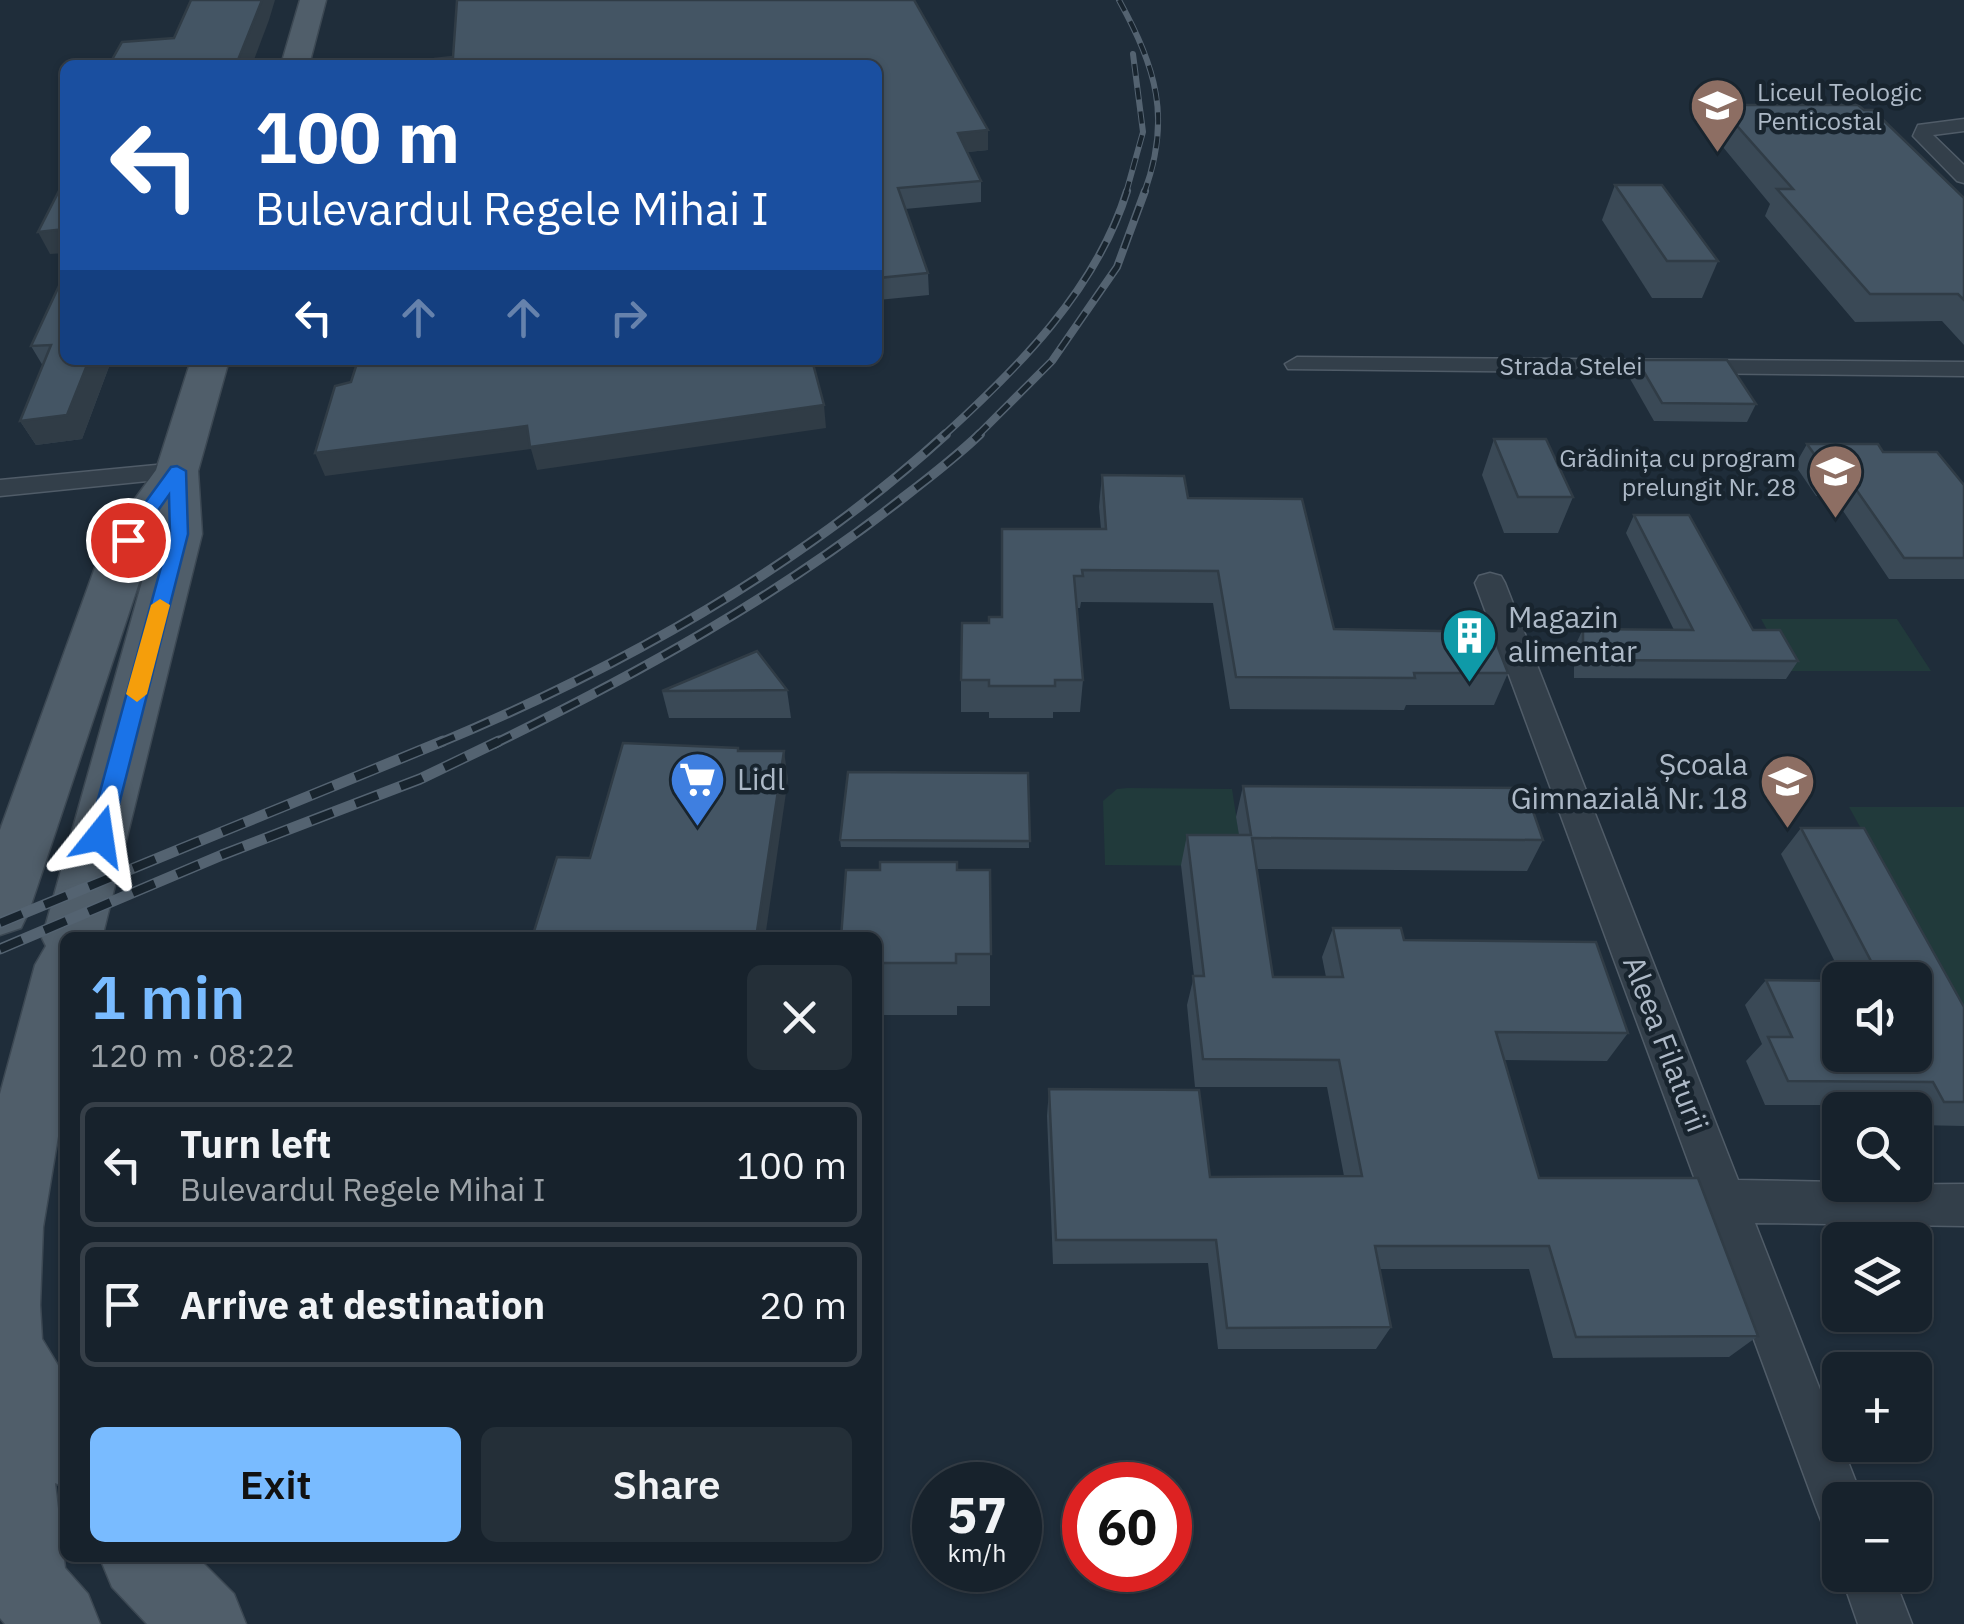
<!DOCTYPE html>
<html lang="en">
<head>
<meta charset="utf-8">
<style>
	body { margin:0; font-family:"IBM Plex Sans",sans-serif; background:#242f38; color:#f1f3f6; height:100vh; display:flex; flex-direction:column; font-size:38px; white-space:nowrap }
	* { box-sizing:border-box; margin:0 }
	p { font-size:32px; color:#9ea4a9 }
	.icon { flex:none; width:55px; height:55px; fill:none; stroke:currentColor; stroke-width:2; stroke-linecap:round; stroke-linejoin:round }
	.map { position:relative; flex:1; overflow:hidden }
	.side { position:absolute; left:60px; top:932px; width:822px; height:630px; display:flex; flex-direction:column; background:#17222c; border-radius:15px; box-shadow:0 2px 8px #0004,0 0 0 2px #363f48 }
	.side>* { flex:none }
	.hud { position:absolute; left:60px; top:60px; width:822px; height:305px; border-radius:15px; box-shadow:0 2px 8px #0004,0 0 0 2px #363f48; background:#1a4fa0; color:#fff; overflow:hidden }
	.tools { position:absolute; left:1822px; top:962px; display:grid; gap:20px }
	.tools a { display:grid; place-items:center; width:110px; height:110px; border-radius:15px; background:#17222c; box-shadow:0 2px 8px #0004,0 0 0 2px #363f48; font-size:50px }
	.speed { position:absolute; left:912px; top:1462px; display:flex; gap:20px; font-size:50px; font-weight:700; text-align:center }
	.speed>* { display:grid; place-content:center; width:130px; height:130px; border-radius:50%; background:#17222c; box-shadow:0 2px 8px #0004,0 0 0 2px #363f48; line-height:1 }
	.speed small { font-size:25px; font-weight:400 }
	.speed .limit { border:15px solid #d22; background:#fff; color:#111 }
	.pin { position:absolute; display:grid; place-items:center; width:85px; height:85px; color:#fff; margin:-42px; border:5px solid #fff; border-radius:50%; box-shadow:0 2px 10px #0007 }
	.me { position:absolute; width:110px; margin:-55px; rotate:15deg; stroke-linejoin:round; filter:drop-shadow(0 0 8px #0008) }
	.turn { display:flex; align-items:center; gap:35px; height:210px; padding:0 30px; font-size:45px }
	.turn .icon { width:130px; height:130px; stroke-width:2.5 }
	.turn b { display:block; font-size:70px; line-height:85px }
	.lanes { display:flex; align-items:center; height:95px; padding:0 30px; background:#0003; justify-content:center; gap:50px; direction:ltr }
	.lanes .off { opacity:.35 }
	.round { display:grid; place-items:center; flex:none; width:105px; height:105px; border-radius:15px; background:#242f38 }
	.headline { display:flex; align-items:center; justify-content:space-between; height:170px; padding:0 30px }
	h1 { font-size:60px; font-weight:600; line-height:75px; color:#79bbff }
	.cta { display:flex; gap:20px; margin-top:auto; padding:20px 30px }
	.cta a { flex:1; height:115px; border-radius:15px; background:#79bbff; color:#111; font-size:40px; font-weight:600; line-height:115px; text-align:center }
	.cta a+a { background:#242f38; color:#f1f3f6 }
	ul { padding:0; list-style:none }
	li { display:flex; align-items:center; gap:30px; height:125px; margin:0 20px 15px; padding:0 10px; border:5px solid #363f48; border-radius:15px }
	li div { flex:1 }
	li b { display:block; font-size:38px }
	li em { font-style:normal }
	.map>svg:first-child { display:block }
	.green { fill:#213a3b }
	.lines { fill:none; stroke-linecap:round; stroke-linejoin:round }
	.street-casing { stroke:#505c68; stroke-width:3 }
	.primary-casing { stroke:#3c4853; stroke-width:3 }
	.street { fill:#333f4a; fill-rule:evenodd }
	.primary { fill:#505e6a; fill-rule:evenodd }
	.rail-far3-casing { stroke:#546371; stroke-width:6 }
	.rail-far2-casing { stroke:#546371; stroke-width:8 }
	.rail-far1-casing { stroke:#546371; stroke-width:10 }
	.rail-casing { stroke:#546371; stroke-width:11 }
	.rail-far3 { stroke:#18242e; stroke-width:4; stroke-dasharray:12; stroke-linecap:butt }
	.rail-far2 { stroke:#18242e; stroke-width:5; stroke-dasharray:15; stroke-linecap:butt }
	.rail-far1 { stroke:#18242e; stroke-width:6; stroke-dasharray:19; stroke-linecap:butt }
	.rail { stroke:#18242e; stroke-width:8; stroke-dasharray:24; stroke-linecap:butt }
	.wall { fill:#3a4956 }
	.shaded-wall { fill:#303c46 }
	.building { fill:#445564; stroke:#303c46; stroke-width:2.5 }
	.route { fill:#1a73e8; stroke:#114b97; stroke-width:2.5 }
	.slow { fill:#f59e0b }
	.labels { text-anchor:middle; stroke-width:9; stroke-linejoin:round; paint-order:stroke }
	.far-poi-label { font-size:25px; fill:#adb9c7; stroke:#18242e; text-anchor:start }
	.far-street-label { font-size:25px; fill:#adb9c7; stroke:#18242e }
	.poi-label { font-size:30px; fill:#adb9c7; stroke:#18242e; text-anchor:start }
	.street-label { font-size:30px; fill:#adb9c7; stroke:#18242e }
</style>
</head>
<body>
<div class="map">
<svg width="1964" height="1624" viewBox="0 0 1964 1624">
	<rect width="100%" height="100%" fill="#1f2d3a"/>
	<g class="green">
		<path d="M 1761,619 L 1897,619 L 1931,671 L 1790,671 Z"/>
		<path d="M 1128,788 L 1232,789 L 1244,866 L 1105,865 L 1103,801 L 1117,789 Z"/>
		<path d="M 1849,807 L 1964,807 L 1964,1013 Z"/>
	</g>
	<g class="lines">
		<defs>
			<g id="street">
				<path d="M 1964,119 L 1964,131 L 1933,135 L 1964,165 L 1964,183 L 1957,181 L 1913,136 L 1918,125 Z"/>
				<path d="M 1297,357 L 1964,362 L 1964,376 L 1288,369 L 1285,364 Z"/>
				<path d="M 177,463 L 187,465 L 191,471 L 187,477 L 0,496 L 0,480 Z"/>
				<path d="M 1490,573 L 1501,576 L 1505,583 L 1738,1180 L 1840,1182 L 1840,1185 L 1964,1184 L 1964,1226 L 1755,1223 L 1863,1500 L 1840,1500 L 1840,1530 L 1822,1523 L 1815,1505 L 1475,583 L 1479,576 Z"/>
				<path d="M 1841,1575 L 1893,1575 L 1912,1624 L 1858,1624 Z"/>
			</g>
			<g id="primary">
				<path d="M 300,0 L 326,0 L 309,65 L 281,65 Z"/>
				<path d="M 191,360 L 229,360 L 198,471 L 202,534 L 102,938 L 65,938 L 65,1094 L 43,1227 L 40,1305 L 42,1339 L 65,1377 L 65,1487 L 55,1483 L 65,1568 L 88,1594 L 100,1624 L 5,1624 L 0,1618 L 0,1094 L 35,965 L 46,946 L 42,938 L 156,532 L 29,911 L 21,928 L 0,935 L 0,830 L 105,540 L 156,470 Z"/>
				<path d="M 100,1558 L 198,1558 L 234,1594 L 246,1624 L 147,1624 L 112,1587 Z"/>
			</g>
		</defs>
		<use href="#street" class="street-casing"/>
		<use href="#primary" class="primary-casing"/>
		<use href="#street" class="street"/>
		<use href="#primary" class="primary"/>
		<defs>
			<g id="rail-far3">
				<path d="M 1119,0 C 1156,68 1172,118 1144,193"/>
				<path d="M 1126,193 L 1143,132 L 1133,54"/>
			</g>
			<g id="rail-far2">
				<path d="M 943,436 C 1018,368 1096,290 1127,191"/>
				<path d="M 977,436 L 1052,361 L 1117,267 L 1145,191"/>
			</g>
			<g id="rail-far1">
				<path d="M 437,744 C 620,668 799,568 946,434"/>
				<path d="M 494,744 C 637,674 779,596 904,497 C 930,477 956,457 980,434"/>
			</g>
			<g id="rail">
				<path d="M 0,923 L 443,741"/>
				<path d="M 0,949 L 222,855 L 420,779 L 499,741"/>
			</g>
		</defs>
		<use href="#rail-far3" class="rail-far3-casing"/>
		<use href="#rail-far2" class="rail-far2-casing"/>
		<use href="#rail-far1" class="rail-far1-casing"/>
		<use href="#rail" class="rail-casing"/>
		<use href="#rail-far3" class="rail-far3"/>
		<use href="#rail-far2" class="rail-far2"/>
		<use href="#rail-far1" class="rail-far1"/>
		<use href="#rail" class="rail"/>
	</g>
	<g class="wall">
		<path d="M 878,65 L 988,150 L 967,152 L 981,181 L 981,202 L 905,209 L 928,273 L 929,295 L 878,300 Z"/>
		<path d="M 1728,105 L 1964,198 L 1964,345 L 1942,321 L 1855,322 L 1765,216 L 1770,204 L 1713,135 L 1723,110 L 1726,110 Z"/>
		<path d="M 1615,185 L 1718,261 L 1702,298 L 1652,298 L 1602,220 Z"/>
		<path d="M 65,273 L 65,360 L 139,360 L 110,364 L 82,439 L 36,445 L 20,421 L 43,366 L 31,346 Z"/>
		<path d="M 1637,360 L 1756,404 L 1747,422 L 1654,421 L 1629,377 Z"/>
		<path d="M 1494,439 L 1573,497 L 1558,533 L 1504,533 L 1482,475 Z"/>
		<path d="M 1807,444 L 1883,452 L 1964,485 L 1964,579 L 1889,579 L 1833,496 L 1816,496 L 1795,465 Z"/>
		<path d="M 1102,475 L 1188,498 L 1334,629 L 1508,673 L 1494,705 L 1406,705 L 1404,710 L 1230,709 L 1213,603 L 1081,602 L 1080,608 L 1077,608 L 1083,680 L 1080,712 L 1053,712 L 1053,718 L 989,718 L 989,712 L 961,712 L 961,680 L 989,623 L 1002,617 L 1101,529 L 1099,507 Z"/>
		<path d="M 1634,515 L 1753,630 L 1798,661 L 1786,679 L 1574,678 L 1574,648 L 1583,629 L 1674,630 L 1626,533 Z"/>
		<path d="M 787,690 L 791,718 L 669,718 L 662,691 Z"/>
		<path d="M 1028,773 L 1029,848 L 841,847 L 840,840 Z"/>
		<path d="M 1243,786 L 1543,840 L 1527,871 L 1257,869 L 1273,977 L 1326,977 L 1322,957 L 1333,928 L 1404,940 L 1628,1033 L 1607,1061 L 1504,1060 L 1539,1178 L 1758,1336 L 1729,1357 L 1553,1358 L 1529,1269 L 1380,1269 L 1391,1327 L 1376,1349 L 1218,1349 L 1208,1263 L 1053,1264 L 1047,1116 L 1049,1089 L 1210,1177 L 1344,1176 L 1327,1087 L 1195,1087 L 1187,1005 L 1194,976 L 1181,865 L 1187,835 L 1239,835 L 1236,817 Z"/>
		<path d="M 1801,828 L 1964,1007 L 1964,1126 L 1916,1125 L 1915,1110 L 1908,1110 L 1906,1105 L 1765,1105 L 1746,1061 L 1762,1044 L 1745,1005 L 1766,980 L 1915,980 L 1844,980 L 1781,854 Z"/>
		<path d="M 958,870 L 990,870 L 990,1006 L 957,1006 L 957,1015 L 880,1015 L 878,1006 L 878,938 Z"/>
	</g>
	<g class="shaded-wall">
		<path d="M 262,0 L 275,0 L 269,20 L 252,65 L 236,65 Z"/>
		<path d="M 988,130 L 988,150 L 958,153 L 958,133 Z"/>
		<path d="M 65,229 L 65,253 L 50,254 L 38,232 Z"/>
		<path d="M 89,360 L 108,360 L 110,364 L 82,439 L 36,445 L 20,421 Z"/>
		<path d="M 810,360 L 835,360 L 836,362 L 810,366 Z"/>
		<path d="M 824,405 L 826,428 L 537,470 L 531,449 L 325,476 L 315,453 L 527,426 Z"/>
		<path d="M 784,751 L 788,779 L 765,938 L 756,938 Z"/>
		<path d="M 878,1321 L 883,1352 L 880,1395 L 878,1381 Z"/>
	</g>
	<g class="building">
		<path d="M 191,0 L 262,0 L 236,65 L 109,65 L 122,42 L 174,38 Z"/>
		<path d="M 457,0 L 914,0 L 988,130 L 958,133 L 981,181 L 898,188 L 928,273 L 878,278 L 878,65 L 434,65 L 435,59 L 453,57 Z"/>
		<path d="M 1728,105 L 1858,105 L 1864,110 L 1873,110 L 1964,198 L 1964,300 L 1958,294 L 1870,294 L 1777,189 L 1793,189 L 1723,110 L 1733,110 Z"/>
		<path d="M 65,179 L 65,229 L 38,232 Z"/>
		<path d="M 1615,185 L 1662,185 L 1718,261 L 1667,261 Z"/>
		<path d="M 65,273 L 65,360 L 89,360 L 67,415 L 20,421 L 51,345 L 31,346 Z"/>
		<path d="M 358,360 L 812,360 L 824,405 L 530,447 L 527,426 L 315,453 L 335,386 L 351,382 Z"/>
		<path d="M 1637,360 L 1727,360 L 1756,404 L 1662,403 Z"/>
		<path d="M 1494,439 L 1546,439 L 1573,497 L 1518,497 Z"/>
		<path d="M 1807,444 L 1878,444 L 1883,452 L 1937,452 L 1964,485 L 1964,558 L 1904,558 L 1846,475 L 1829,475 Z"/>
		<path d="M 1102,475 L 1184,476 L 1188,498 L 1302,499 L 1334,629 L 1492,632 L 1508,673 L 1414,673 L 1415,678 L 1236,677 L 1218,571 L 1082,570 L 1083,576 L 1074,576 L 1083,680 L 1055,680 L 1055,686 L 989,686 L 989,680 L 961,680 L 962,623 L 989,623 L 989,617 L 1002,617 L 1002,529 L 1106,529 Z"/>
		<path d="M 1634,515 L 1689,515 L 1753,630 L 1780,630 L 1798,661 L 1583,660 L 1583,629 L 1693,630 Z"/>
		<path d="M 757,651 L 787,690 L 662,691 Z"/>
		<path d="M 623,743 L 738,748 L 738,751 L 784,751 L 756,938 L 532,938 L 557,857 L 590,858 Z"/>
		<path d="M 848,772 L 1028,773 L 1030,841 L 840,840 Z"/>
		<path d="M 1243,786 L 1525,788 L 1543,840 L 1252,838 L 1273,977 L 1343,977 L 1333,928 L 1401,928 L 1404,940 L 1596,942 L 1628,1033 L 1496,1032 L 1539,1178 L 1698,1178 L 1758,1336 L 1576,1337 L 1549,1246 L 1375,1246 L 1391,1327 L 1227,1328 L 1216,1240 L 1056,1240 L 1049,1089 L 1199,1090 L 1210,1177 L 1362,1176 L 1339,1060 L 1203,1059 L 1193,976 L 1204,976 L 1187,835 L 1251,835 Z"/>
		<path d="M 1801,828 L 1864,828 L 1964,1007 L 1964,1102 L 1944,1102 L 1933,1082 L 1788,1081 L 1768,1037 L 1792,1037 L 1766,980 L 1840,981 L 1840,1055 L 1915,1055 L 1915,980 L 1881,980 Z"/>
		<path d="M 880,862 L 957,862 L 957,870 L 990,870 L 991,954 L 956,954 L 956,963 L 878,963 L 878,938 L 841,938 L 846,870 L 880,870 Z"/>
	</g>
	<path class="route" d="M 177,466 L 186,471 L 188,534 L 111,836 L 100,845 L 88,836 L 170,534 L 169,495 L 134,544 L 128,546 L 118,540 L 171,467 Z"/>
	<path class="slow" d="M 160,599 L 170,605 L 147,694 L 137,702 L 126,694 L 151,605 Z"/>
	<defs>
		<symbol id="school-pin" viewBox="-11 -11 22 30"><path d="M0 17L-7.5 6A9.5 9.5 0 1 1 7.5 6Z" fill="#8d6e63" stroke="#18242e"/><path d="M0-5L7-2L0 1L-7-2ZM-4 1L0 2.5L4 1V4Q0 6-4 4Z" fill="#fff"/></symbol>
		<symbol id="building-pin" viewBox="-11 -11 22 30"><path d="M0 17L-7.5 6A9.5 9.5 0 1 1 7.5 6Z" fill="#0f9aa8" stroke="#18242e"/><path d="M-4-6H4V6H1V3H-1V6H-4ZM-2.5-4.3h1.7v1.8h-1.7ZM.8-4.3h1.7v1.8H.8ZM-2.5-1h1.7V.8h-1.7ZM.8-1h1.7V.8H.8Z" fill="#fff"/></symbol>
		<symbol id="supermarket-pin" viewBox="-11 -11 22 30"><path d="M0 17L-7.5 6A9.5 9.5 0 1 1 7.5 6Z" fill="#3f7fe0" stroke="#18242e"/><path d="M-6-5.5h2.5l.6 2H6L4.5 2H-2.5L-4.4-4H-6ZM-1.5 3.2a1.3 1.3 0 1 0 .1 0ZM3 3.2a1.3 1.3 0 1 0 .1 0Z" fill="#fff"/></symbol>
	</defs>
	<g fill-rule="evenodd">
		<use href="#school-pin" x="1686" y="74" width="63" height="86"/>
		<use href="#school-pin" x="1804" y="440" width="63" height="86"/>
		<use href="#building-pin" x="1438" y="604" width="63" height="86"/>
		<use href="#supermarket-pin" x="666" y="748" width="63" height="86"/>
		<use href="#school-pin" x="1756" y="750" width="63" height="86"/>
	</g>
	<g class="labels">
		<g class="far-poi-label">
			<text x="1757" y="101">Liceul Teologic<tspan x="1757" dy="29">Penticostal</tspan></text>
			<text x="1796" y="467" text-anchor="end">Grădinița cu program<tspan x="1796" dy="29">prelungit Nr. 28</tspan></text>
		</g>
		<g class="far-street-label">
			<text x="1571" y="375">Strada Stelei</text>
		</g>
		<g class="poi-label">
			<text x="1508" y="628">Magazin<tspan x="1508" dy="34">alimentar</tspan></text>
			<text x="1748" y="775" text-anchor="end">Școala<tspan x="1748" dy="34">Gimnazială Nr. 18</tspan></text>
			<text x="737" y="790">Lidl</text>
		</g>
		<g class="street-label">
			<text transform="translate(1665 1044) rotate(69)" y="10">Aleea Filaturii</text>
		</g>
	</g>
</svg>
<div class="tools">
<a><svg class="icon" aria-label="sound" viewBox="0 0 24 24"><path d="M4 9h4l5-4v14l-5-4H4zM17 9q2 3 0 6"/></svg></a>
<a><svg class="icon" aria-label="search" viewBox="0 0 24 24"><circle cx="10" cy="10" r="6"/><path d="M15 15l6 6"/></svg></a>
<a><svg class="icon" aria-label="layers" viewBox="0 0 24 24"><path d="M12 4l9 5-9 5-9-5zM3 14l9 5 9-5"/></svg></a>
<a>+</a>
<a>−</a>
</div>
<div class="speed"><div>57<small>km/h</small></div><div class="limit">60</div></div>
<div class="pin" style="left:128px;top:540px;background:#d93025"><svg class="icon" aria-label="arrive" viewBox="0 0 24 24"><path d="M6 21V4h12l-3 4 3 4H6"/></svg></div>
<svg class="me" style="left:100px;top:836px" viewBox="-20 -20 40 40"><path d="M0-17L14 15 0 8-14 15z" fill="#1a73e8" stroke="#fff" stroke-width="4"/></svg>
<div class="hud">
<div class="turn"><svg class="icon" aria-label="left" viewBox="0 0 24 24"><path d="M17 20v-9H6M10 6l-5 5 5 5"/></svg><div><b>100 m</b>Bulevardul Regele Mihai I</div></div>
<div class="lanes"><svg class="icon" aria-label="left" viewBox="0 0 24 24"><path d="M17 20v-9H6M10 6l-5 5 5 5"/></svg><svg class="icon off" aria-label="ahead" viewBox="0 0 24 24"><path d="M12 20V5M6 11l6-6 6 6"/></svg><svg class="icon off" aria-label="ahead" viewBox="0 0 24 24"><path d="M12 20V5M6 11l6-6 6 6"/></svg><svg class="icon off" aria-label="right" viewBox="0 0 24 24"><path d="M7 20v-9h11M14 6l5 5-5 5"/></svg></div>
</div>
<section class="side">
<div class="headline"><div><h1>1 min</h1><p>120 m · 08:22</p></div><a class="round"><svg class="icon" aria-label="close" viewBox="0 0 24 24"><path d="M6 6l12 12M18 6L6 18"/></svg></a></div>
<ul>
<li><svg class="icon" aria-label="left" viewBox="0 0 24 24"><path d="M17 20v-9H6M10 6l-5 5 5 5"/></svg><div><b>Turn left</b><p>Bulevardul Regele Mihai I</p></div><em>100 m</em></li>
<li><svg class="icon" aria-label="arrive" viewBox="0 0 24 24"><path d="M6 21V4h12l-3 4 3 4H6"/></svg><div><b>Arrive at destination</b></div><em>20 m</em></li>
</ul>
<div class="cta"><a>Exit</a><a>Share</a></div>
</section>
</div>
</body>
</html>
